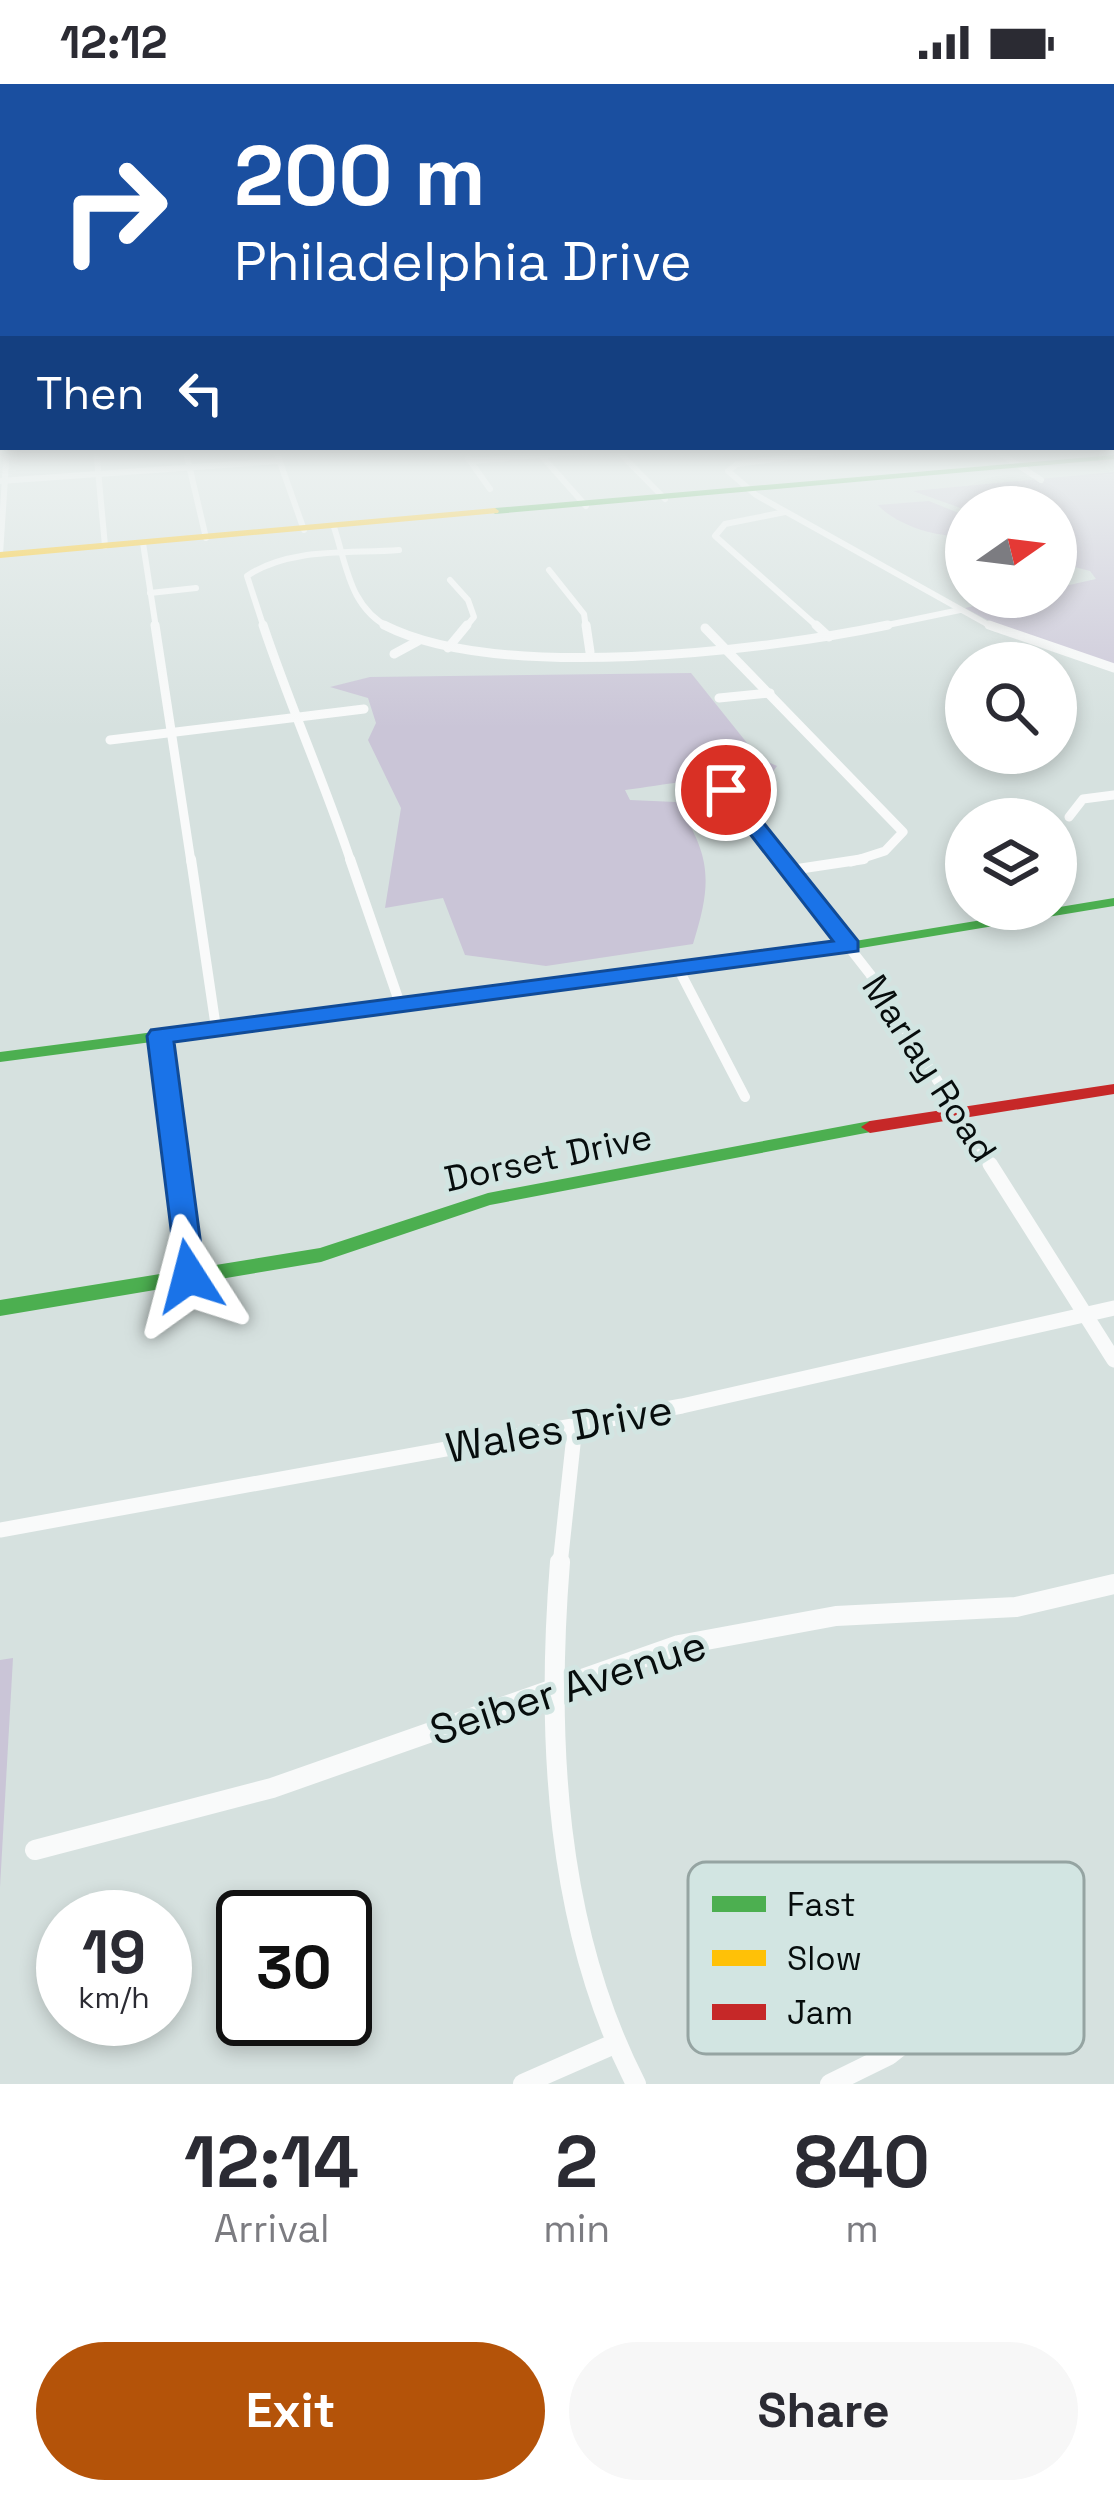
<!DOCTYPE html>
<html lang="en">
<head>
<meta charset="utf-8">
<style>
	body { margin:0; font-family:"Space Grotesk",sans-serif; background:#f7f7f7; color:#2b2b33; height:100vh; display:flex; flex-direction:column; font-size:45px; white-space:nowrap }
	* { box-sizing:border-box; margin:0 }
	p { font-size:39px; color:#7c7c81 }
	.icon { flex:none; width:66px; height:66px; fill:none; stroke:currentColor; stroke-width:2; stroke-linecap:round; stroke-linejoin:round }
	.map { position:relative; height:2000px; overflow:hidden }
	.side { display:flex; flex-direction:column; background:#fff; flex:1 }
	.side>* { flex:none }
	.hud { position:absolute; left:0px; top:0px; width:1116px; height:366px; box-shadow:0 6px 18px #0003; background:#1a4fa0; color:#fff; overflow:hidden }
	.needle { width:78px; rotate:76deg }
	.tools { position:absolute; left:945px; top:402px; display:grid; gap:24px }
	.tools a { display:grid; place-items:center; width:132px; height:132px; border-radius:50%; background:#fff; box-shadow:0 6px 18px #0003; font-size:60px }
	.speed { position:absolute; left:36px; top:1806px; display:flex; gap:24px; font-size:60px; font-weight:700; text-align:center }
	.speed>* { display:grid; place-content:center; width:156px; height:156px; border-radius:50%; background:#fff; box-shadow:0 6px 18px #0003; line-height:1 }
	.speed small { font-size:30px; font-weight:400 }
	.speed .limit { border:6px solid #111; border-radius:18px; background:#fff; color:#111 }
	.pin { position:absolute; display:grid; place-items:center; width:102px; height:102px; color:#fff; margin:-51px; border:6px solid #fff; border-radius:50%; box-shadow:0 3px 12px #0007 }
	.me { position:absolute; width:132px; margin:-66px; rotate:351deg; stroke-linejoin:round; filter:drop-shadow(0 0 9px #0008) }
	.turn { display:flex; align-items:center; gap:42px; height:252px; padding:0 36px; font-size:54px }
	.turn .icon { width:156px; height:156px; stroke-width:2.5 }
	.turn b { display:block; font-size:84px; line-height:102px }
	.then { display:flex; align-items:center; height:114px; padding:0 36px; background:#0003; gap:24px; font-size:45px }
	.eta { display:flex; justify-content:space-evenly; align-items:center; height:204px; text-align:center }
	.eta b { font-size:72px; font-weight:800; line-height:84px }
	.button { display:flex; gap:24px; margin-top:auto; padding:24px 36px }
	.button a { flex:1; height:138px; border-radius:72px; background:#b45309; color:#fff; font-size:48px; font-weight:800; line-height:138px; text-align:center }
	.button a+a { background:#f7f7f7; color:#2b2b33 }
	.status { display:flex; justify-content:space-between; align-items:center; height:84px; padding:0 60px; background:#fff; direction:ltr }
	.status svg { height:33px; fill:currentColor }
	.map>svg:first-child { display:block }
	.green { fill:#cac5d7 }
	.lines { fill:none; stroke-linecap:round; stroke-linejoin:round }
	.street-far4 { stroke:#f9fafa; stroke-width:6 }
	.street-far3 { stroke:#f9fafa; stroke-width:9 }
	.street-far2 { stroke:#f9fafa; stroke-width:10 }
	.street-far1 { stroke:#f9fafa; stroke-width:15 }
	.street { stroke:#f9fafa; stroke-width:20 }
	.fast { fill:#4caf50; fill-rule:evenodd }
	.slow { fill:#ffc107; fill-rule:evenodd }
	.jam { fill:#c62828; fill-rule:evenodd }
	.route { fill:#1a73e8; stroke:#114b97; stroke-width:3 }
	.labels { text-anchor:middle; stroke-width:10; stroke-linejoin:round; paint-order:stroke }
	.street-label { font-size:36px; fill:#070d0d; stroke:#d2e5e2 }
	.near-street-label { font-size:42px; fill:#070d0d; stroke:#d2e5e2 }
	.key { fill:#d2e5e2; stroke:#95a4a2; stroke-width:3 }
	.key-label { font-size:33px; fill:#070d0d }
</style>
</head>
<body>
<div class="status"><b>12:12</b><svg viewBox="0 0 49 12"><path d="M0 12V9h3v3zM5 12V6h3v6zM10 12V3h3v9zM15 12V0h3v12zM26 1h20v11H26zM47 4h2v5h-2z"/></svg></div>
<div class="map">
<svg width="1114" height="2000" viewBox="0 0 1114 2000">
	<rect width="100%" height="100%" fill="#d6e1df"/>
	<g class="green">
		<path d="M 1114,388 L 1114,581 L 1008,547 L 965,524 L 1014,513 L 1056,513 L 1056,504 L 1096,495 L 1090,487 L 1056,478 L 1056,423 L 966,426 L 913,407 Z"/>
		<path d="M 929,417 L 966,432 L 966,451 C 939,455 896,441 878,421 Z"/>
		<path d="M 691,589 L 759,674 L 777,682 C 754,717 719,698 685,698 C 666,699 645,704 625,706 L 630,716 L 676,718 C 712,773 712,799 693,860 L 546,882 L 465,871 L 443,814 L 385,824 L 401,724 L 368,656 L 376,639 L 368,614 L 330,603 L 370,593 Z"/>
		<path d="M 13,1574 L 0,1803 L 0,1576 Z"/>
	</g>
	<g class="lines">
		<g class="street-far4">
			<path d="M 96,364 L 105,462"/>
			<path d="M 185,364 L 206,454"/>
			<path d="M 275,364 L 304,446"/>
			<path d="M 615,364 L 665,415"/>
			<path d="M 862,364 L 737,380 L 728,387 L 756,411 L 994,544"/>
			<path d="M 992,364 L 1041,396"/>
			<path d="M 539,369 L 586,422"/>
			<path d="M 468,374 L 490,405"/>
			<path d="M 472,377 L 620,364"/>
			<path d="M 0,397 L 280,377"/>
			<path d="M 785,428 L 725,440 L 715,452 L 819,544"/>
			<path d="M 334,443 C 347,483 350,524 390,544"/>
			<path d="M 143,459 L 156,544"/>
			<path d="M 0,470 L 7,364"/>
			<path d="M 549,486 L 584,530 L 586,544"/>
			<path d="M 450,496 L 468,516 L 474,533 L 465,544"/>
			<path d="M 150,509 L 196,504"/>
			<path d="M 264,544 L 247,492 C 289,463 350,470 399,466"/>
			<path d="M 873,544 L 960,526"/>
		</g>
		<g class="street-far3">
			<path d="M 155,541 L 191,778"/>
			<path d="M 263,541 C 290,622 324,697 351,778"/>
			<path d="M 384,541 C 497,599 764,567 888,541"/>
			<path d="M 586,541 L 590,568"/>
			<path d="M 816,541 L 829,553"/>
			<path d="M 989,541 L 1114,584"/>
			<path d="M 705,544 L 903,748 L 885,767 L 851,778"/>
			<path d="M 448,564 L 467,541"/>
			<path d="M 394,570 L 418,557"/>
			<path d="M 719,614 L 770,609"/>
			<path d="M 110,656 L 364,625"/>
			<path d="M 726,706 L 782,778"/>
			<path d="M 1069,733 L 1083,715 L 1114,711"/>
		</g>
		<g class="street-far2">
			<path d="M 191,775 L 216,944"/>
			<path d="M 350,775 L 400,920"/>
			<path d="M 780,775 L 870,890 L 992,1083"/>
			<path d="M 791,786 L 864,775"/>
			<path d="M 678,884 L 745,1013"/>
			<path d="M 161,952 L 176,1083"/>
		</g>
		<g class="street-far1">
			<path d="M 176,1080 L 189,1193"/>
			<path d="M 990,1080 L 1114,1276"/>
			<path d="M 0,1446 L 682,1322 L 1114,1224"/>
			<path d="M 560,1481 L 575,1342"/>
		</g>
		<g class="street">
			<path d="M 560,1478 C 546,1653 555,1842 636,2000"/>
			<path d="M 35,1766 L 272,1704 L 679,1561 L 836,1532 L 1016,1523 L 1114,1500"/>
			<path d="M 523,2000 L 614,1960"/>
			<path d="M 830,2000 L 889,1971 L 974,1904"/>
		</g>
		<g class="fast">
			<path d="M 1114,371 L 1114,375 L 495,430 L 491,427 L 495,424 Z"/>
			<path d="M 1114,814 L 1114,822 L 849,866 L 0,978 L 0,968 L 849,858 Z"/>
			<path d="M 870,1037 L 876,1039 L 879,1043 L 876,1047 L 490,1121 L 321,1178 L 0,1232 L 0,1216 L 320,1164 L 488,1109 Z"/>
		</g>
		<path class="slow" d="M 495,424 L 499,427 L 498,429 L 0,474 L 0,468 Z"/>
		<path class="jam" d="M 1114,1000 L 1114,1010 L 870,1049 L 861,1043 L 870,1037 Z"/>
	</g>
	<linearGradient id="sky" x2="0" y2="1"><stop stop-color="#7db5d2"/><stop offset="0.57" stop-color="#edf2f1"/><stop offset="1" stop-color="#edf2f1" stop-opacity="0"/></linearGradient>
	<rect width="1114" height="644" fill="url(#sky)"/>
	<path class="route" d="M 726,700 L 734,702 L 858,857 L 858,867 L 174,958 L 205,1192 L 200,1201 L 178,1201 L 147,952 L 151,946 L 833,857 L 716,706 Z"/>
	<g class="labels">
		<g class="street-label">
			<text transform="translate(930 984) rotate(57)" y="13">Marlay Road</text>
			<text transform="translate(548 1073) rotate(-12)" y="13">Dorset Drive</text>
		</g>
		<g class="near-street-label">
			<text transform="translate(559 1344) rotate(-10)" y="15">Wales Drive</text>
			<text transform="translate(568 1603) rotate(-18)" y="15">Seiber Avenue</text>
		</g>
	</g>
	<rect x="688" y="1778" width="396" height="192" rx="18" class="key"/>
	<rect x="712" y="1812" width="54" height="16" fill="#4caf50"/>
	<rect x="712" y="1866" width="54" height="16" fill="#ffc107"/>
	<rect x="712" y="1920" width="54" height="16" fill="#c62828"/>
	<g class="key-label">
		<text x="787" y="1832">Fast</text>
		<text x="787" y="1886">Slow</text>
		<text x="787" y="1940">Jam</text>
	</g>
</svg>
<div class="tools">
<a><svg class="needle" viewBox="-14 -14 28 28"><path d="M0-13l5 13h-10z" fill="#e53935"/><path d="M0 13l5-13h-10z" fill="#7c7c81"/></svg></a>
<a><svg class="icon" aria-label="search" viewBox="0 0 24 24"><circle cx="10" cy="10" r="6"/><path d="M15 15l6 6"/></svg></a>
<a><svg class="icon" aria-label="layers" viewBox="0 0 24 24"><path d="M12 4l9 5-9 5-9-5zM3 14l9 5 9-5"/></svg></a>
</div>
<div class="speed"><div>19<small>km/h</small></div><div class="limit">30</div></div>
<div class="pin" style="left:726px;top:706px;background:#d93025"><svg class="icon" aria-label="arrive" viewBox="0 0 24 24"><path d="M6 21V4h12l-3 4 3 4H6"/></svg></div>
<svg class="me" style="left:189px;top:1192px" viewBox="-20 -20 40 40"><path d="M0-17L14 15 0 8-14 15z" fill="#1a73e8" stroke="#fff" stroke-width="4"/></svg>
<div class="hud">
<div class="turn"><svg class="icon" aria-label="right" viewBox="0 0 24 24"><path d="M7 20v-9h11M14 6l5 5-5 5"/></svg><div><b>200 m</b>Philadelphia Drive</div></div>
<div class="then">Then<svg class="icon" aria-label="left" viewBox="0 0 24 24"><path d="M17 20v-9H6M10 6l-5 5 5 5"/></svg></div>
</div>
</div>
<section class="side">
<div class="eta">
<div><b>12:14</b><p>Arrival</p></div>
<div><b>2</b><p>min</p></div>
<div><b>840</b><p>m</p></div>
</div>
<div class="button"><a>Exit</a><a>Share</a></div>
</section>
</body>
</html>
